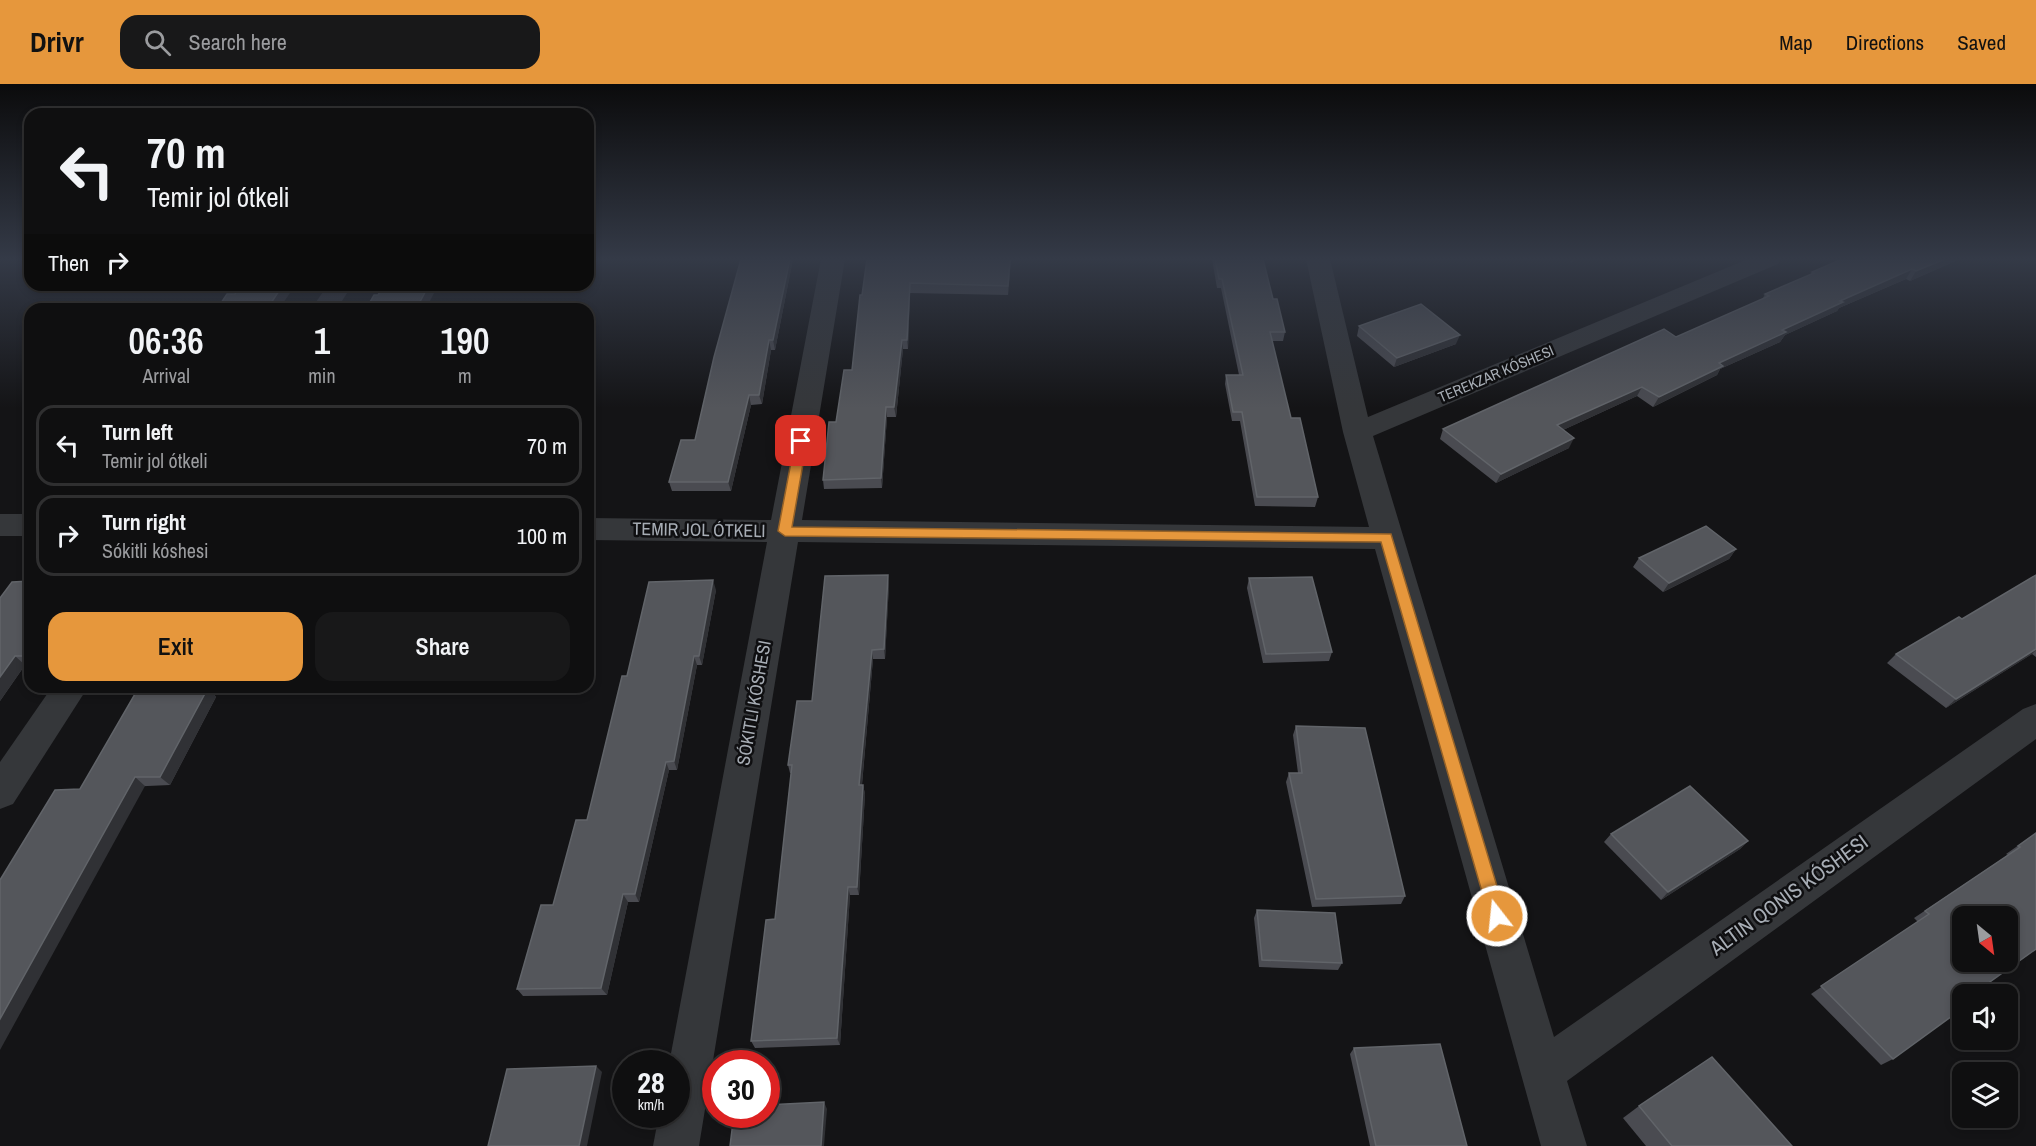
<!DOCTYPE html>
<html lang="en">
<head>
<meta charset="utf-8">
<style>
	body { margin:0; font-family:"Archivo Narrow",sans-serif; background:#181819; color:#f1f3f6; height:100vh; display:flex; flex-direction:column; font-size:22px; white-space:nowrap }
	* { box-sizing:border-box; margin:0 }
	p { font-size:20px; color:#9b9c9f }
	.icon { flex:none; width:33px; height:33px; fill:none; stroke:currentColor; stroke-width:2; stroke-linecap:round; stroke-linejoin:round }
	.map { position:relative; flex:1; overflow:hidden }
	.panel { position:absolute; left:24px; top:219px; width:570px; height:390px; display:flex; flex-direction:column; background:#0f0f10; border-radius:18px; box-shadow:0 3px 9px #0003,0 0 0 2px #2f2f30 }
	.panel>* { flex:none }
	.guide { position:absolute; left:24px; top:24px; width:570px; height:183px; border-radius:18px; box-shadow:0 3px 9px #0003,0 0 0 2px #2f2f30; background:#0f0f10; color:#f1f3f6; overflow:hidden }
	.needle { width:39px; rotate:151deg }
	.buttons { position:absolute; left:1952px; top:822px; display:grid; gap:12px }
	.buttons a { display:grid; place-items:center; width:66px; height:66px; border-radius:12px; background:#0f0f10; box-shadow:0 3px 9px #0003,0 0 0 2px #2f2f30; font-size:30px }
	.speed { position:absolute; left:612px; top:966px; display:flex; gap:12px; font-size:30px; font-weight:700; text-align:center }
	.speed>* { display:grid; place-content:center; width:78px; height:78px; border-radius:50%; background:#0f0f10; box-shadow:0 3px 9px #0003,0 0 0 2px #2f2f30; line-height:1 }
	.speed small { font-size:15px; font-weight:400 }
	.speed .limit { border:9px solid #d22; background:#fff; color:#111 }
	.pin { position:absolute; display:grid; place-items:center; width:51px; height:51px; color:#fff; margin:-26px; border-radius:12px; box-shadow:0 3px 9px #0006 }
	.me { position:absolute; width:66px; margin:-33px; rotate:344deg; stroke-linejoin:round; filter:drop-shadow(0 0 4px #0008) }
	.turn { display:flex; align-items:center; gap:21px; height:126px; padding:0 24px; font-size:27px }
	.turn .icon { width:78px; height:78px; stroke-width:2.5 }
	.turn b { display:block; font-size:42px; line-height:51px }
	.then { display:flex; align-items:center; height:57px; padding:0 24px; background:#0003; gap:12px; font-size:22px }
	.eta { display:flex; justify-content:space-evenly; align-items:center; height:102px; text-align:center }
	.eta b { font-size:36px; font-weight:600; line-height:42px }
	.cta { display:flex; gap:12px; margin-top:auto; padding:12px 24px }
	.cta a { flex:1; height:69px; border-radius:18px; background:#e6973c; color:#111; font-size:24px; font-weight:600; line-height:69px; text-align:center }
	.cta a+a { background:#181819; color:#f1f3f6 }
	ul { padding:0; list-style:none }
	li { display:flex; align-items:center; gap:18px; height:81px; margin:0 12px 9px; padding:0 12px; border:3px solid #2f2f30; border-radius:18px }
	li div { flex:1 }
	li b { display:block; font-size:22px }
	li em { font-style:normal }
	header { display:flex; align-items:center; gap:36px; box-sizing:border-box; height:84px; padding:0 30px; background:#e6973c; color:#111 }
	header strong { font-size:28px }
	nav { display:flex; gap:33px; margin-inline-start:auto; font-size:21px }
	.search { width:420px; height:54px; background:#181819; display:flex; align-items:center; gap:15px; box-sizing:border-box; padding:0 21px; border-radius:18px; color:#9b9c9f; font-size:22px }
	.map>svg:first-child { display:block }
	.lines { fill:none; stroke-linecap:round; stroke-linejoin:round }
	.minor { fill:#35373a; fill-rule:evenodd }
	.wall { fill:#4a4b51 }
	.shaded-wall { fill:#303135 }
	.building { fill:#54565b; stroke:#616469; stroke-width:1.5; fill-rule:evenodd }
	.route { fill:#e6973c; stroke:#966227; stroke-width:1.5 }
	.labels { text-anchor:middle; stroke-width:5; stroke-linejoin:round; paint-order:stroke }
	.far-street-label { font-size:15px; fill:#a7adb5; stroke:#0f0f11 }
	.street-label { font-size:18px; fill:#a7adb5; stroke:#0f0f11 }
	.near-street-label { font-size:21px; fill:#a7adb5; stroke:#0f0f11 }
</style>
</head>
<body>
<header>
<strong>Drivr</strong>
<div class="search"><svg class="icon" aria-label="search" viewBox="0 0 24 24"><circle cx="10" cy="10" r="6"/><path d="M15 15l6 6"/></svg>Search here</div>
<nav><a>Map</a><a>Directions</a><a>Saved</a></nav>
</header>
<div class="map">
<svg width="2036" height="1062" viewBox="0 0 2036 1062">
	<rect width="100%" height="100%" fill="#141416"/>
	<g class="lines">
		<g class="minor">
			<path d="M 821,175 L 845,175 L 802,436 L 1369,443 L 1343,348 L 1306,175 L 1330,175 L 1368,333 L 1748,175 L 1781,175 L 1778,180 L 1373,352 L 1554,953 L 2023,625 L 2036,620 L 2036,655 L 1567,997 L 1587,1062 L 1541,1062 L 1375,465 L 798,458 L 699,1062 L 653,1062 L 659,1030 L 676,1030 L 676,980 L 669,980 L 767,458 L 588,456 L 588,434 L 771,436 Z"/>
			<path d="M 328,201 L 352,201 L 337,225 L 311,225 Z"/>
			<rect x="0" y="430" width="30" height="22"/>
			<path d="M 52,603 L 88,603 L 13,720 L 0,725 L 0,678 Z"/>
		</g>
	</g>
	<g class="wall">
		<path d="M 793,175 L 775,266 L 771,266 L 762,320 L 751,321 L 731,407 L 672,407 L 669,398 L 695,356 Z"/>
		<path d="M 867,175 L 1011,175 L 1008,211 L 910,209 L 908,265 L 903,265 L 896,333 L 887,333 L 882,404 L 824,405 L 823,396 L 836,338 L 852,286 Z"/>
		<path d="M 1212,175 L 1263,175 L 1273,215 L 1285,248 L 1283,257 L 1272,257 L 1291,334 L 1318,413 L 1315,423 L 1255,422 L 1240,337 L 1232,337 L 1225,300 L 1226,291 L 1239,291 L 1221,204 L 1217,204 Z"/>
		<path d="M 1960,175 L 1910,197 L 1906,195 L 1839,224 L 1837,227 L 1785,251 L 1780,258 L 1720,285 L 1717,291 L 1653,323 L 1637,312 L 1563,346 L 1569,364 L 1496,399 L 1440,355 L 1443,345 L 1676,253 L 1762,216 L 1765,210 L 1811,190 L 1812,188 Z"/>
		<path d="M 241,201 L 302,201 L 301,203 L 235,210 Z"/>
		<path d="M 384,201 L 442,201 L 440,207 L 378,211 Z"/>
		<path d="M 1359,242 L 1456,260 L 1394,283 L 1357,252 Z"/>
		<path d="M 1736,465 L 1729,475 L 1663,508 L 1633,483 L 1639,474 Z"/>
		<path d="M 2036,491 L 2036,573 L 2032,570 L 1946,624 L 1887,579 L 1896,570 L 1962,535 Z"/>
		<path d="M 1249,494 L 1332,568 L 1329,577 L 1263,579 L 1247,504 Z"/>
		<path d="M 30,497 L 30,581 L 25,581 L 0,617 L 0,514 Z"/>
		<path d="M 889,500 L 885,575 L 873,575 L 862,701 L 863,701 L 865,710 L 859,811 L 850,811 L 840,961 L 755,964 L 751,957 L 775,835 L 791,689 L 790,689 L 788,681 L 812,617 Z"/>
		<path d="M 716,506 L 702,581 L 697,581 L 677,686 L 669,686 L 639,818 L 628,818 L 607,911 L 523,912 L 517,905 L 553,821 L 587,736 L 627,592 Z"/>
		<path d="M 139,603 L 216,603 L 213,609 L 216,613 L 170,701 L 80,705 Z"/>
		<path d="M 1296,642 L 1405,812 L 1401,820 L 1312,823 L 1286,698 L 1289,689 L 1298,689 L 1293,651 Z"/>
		<path d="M 2036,749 L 1955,923 L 1893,975 L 1881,981 L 1811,910 L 1918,838 L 1914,834 L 2008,771 L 2006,770 Z"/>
		<path d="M 1611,750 L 1748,757 L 1740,765 L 1661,816 L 1604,758 Z"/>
		<path d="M 1257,826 L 1342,879 L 1338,886 L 1259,883 L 1254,834 Z"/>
		<path d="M 1354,964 L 1467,1062 L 1370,1062 L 1350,970 Z"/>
		<path d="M 1639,1022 L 1792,1062 L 1646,1062 L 1623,1034 Z"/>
	</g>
	<g class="shaded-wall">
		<path d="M 790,175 L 793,175 L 775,266 L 773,256 Z"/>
		<path d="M 1010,175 L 1011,175 L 1008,211 L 1008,202 Z"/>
		<path d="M 1571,175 L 1579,175 L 1570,179 Z"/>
		<path d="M 1945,175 L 1960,175 L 1910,197 L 1916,187 Z"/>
		<path d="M 1912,185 L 1906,195 L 1839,224 L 1837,227 L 1785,251 L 1780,258 L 1720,285 L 1717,291 L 1653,323 L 1659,313 L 1719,279 L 1782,246 L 1840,217 Z"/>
		<path d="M 910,199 L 910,209 L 908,265 L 907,256 Z"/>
		<path d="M 283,201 L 293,201 L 294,203 L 279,225 L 267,225 Z"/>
		<path d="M 429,201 L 432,201 L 435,207 L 426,225 L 416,225 Z"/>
		<path d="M 437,201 L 442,201 L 440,207 Z"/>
		<path d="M 1460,251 L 1456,260 L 1394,283 L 1397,274 Z"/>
		<path d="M 769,256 L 771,266 L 762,320 L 759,311 Z"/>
		<path d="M 902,256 L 903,265 L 896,333 L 894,323 Z"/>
		<path d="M 1642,303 L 1637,312 L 1552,351 L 1557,341 Z"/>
		<path d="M 749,311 L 751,321 L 731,407 L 728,398 Z"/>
		<path d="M 886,323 L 887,333 L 882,404 L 881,394 Z"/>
		<path d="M 1574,354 L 1569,364 L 1496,399 L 1501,390 Z"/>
		<path d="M 1736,465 L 1729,475 L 1663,508 L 1669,499 Z"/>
		<path d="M 888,491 L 889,500 L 885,575 L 884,565 Z"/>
		<path d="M 713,496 L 716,506 L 702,581 L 699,572 Z"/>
		<path d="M 30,565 L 30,576 L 26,572 Z"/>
		<path d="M 2036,565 L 2036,566 L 2032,570 L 1946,624 L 1956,615 Z"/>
		<path d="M 872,566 L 873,575 L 861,710 L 859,701 Z"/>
		<path d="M 15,572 L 25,581 L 0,617 L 0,593 Z"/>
		<path d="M 694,572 L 697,581 L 677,686 L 674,677 Z"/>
		<path d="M 203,603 L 216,603 L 213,609 L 216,613 L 170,701 L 160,693 Z"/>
		<path d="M 666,678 L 669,686 L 639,818 L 635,810 Z"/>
		<path d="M 135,693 L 145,702 L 0,966 L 0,935 Z"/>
		<path d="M 863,701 L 865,710 L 859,811 L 857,803 Z"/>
		<path d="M 1748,757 L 1740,765 L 1661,816 L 1668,808 Z"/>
		<path d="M 848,803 L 850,811 L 840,961 L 837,954 Z"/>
		<path d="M 623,810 L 628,818 L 607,911 L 601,904 Z"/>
		<path d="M 596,982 L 602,988 L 587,1062 L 579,1062 Z"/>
		<path d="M 824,1018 L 827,1025 L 824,1062 L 821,1062 Z"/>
	</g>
	<g class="building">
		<path d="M 741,175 L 790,175 L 773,256 L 769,256 L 759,311 L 749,311 L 728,398 L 669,398 L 681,356 L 695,356 L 714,273 Z"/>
		<path d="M 867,175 L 1010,175 L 1008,202 L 910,199 L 907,256 L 902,256 L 894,323 L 886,323 L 881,394 L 823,396 L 829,338 L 836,338 L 844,286 L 852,286 L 860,211 L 862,211 Z"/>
		<path d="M 1215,175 L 1263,175 L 1273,215 L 1277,215 L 1285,248 L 1270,248 L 1291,334 L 1300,334 L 1318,413 L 1257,413 L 1242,328 L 1233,328 L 1226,291 L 1243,291 L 1222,195 L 1219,195 Z"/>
		<path d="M 1842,175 L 1945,175 L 1916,187 L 1912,185 L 1840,217 L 1843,218 L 1782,246 L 1786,248 L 1719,279 L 1723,282 L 1659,313 L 1642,303 L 1557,341 L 1574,354 L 1501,390 L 1443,345 L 1664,245 L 1676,253 L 1769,212 L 1765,210 L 1814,189 L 1812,188 Z"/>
		<path d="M 241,201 L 283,201 L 267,225 L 217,225 L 227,210 L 235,210 Z"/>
		<path d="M 384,201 L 429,201 L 416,225 L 366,225 L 374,211 L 378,211 Z"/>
		<path d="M 1421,220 L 1460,251 L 1397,274 L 1359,242 Z"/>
		<path d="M 1706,442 L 1736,465 L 1669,499 L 1639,474 Z"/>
		<path d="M 888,491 L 884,565 L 872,566 L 859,701 L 863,701 L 857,803 L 848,803 L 837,954 L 751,957 L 766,836 L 775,835 L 792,681 L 788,681 L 797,617 L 812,617 L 825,492 Z"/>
		<path d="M 2036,491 L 2036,565 L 1956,615 L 1896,570 L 1959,533 L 1962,535 Z"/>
		<path d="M 1312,493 L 1332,568 L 1266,570 L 1249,494 Z"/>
		<path d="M 713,496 L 699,572 L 694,572 L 674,677 L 666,678 L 635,810 L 623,810 L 601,904 L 517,905 L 541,821 L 553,821 L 576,736 L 587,736 L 622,592 L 627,592 L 649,498 Z"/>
		<path d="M 30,497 L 30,565 L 26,572 L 15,572 L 0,593 L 0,514 L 12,498 Z"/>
		<path d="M 139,603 L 208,604 L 160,693 L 135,693 L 0,935 L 0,796 L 55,706 L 80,705 Z"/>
		<path d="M 1296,642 L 1365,644 L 1405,812 L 1316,815 L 1289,689 L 1302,689 Z"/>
		<path d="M 1690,702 L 1748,757 L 1668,808 L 1611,750 Z"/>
		<path d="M 2036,749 L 2036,865 L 1973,910 L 1962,910 L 1962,918 L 1955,923 L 1959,927 L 1893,975 L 1821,902 L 1929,830 L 1925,827 L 2020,763 L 2018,762 ZM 1962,832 L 2007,832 L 2007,878 L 1962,878 Z"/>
		<path d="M 1257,826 L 1335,829 L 1342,879 L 1262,876 Z"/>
		<path d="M 1440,960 L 1467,1062 L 1376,1062 L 1354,964 Z"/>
		<path d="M 1712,973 L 1792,1062 L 1672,1062 L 1639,1022 Z"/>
		<path d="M 596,982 L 579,1062 L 488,1062 L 507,985 Z"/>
		<path d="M 824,1018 L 821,1062 L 730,1062 L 734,1030 L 766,1030 L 766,1021 Z"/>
	</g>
	<linearGradient id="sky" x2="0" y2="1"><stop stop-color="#0b0b0c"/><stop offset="0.54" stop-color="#343a47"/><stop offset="1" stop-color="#343a47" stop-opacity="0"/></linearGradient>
	<rect width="2036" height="324" fill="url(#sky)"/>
	<path class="route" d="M 801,353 L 807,357 L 792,443 L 1391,450 L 1506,832 L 1503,838 L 1497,840 L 1491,838 L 1489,832 L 1381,458 L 785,452 L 778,447 L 795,357 Z"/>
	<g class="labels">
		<g class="far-street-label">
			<text transform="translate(1496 290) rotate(-23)" y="5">TEREKZAR KÓSHESI</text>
		</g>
		<g class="street-label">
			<text transform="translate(699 446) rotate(1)" y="6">TEMIR JOL ÓTKELI</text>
			<text transform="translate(754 619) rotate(-80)" y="6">SÓKITLI KÓSHESI</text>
		</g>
		<g class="near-street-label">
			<text transform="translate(1789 811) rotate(-36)" y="7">ALTIN QONIS KÓSHESI</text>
		</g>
	</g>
</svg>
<div class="buttons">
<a><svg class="needle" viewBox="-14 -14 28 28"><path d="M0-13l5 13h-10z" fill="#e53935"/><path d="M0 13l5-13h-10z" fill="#9b9c9f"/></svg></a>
<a><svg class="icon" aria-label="sound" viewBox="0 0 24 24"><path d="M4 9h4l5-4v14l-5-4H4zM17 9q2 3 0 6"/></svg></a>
<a><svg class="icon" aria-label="layers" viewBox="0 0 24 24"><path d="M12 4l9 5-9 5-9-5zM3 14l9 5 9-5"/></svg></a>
</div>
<div class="speed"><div>28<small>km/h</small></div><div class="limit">30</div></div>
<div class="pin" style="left:801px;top:357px;background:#d93025"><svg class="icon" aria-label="arrive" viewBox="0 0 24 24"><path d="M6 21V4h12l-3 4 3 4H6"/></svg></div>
<svg class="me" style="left:1497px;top:832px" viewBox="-20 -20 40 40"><circle r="17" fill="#e6973c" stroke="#fff" stroke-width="3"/><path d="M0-11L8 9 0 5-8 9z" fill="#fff"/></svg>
<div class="guide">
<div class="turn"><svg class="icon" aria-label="left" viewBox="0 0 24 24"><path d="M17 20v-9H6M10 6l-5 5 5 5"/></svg><div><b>70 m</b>Temir jol ótkeli</div></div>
<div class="then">Then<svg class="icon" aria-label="right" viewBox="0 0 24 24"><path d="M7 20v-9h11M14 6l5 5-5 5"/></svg></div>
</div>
<section class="panel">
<div class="eta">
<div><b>06:36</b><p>Arrival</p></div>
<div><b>1</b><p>min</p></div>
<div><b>190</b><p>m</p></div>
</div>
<ul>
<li><svg class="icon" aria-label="left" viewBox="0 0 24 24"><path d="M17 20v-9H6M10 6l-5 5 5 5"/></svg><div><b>Turn left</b><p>Temir jol ótkeli</p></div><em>70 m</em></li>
<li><svg class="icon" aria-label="right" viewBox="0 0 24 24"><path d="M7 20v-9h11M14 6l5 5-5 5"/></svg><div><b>Turn right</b><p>Sókitli kóshesi</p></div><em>100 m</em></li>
</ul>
<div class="cta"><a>Exit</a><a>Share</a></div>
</section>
</div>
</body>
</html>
